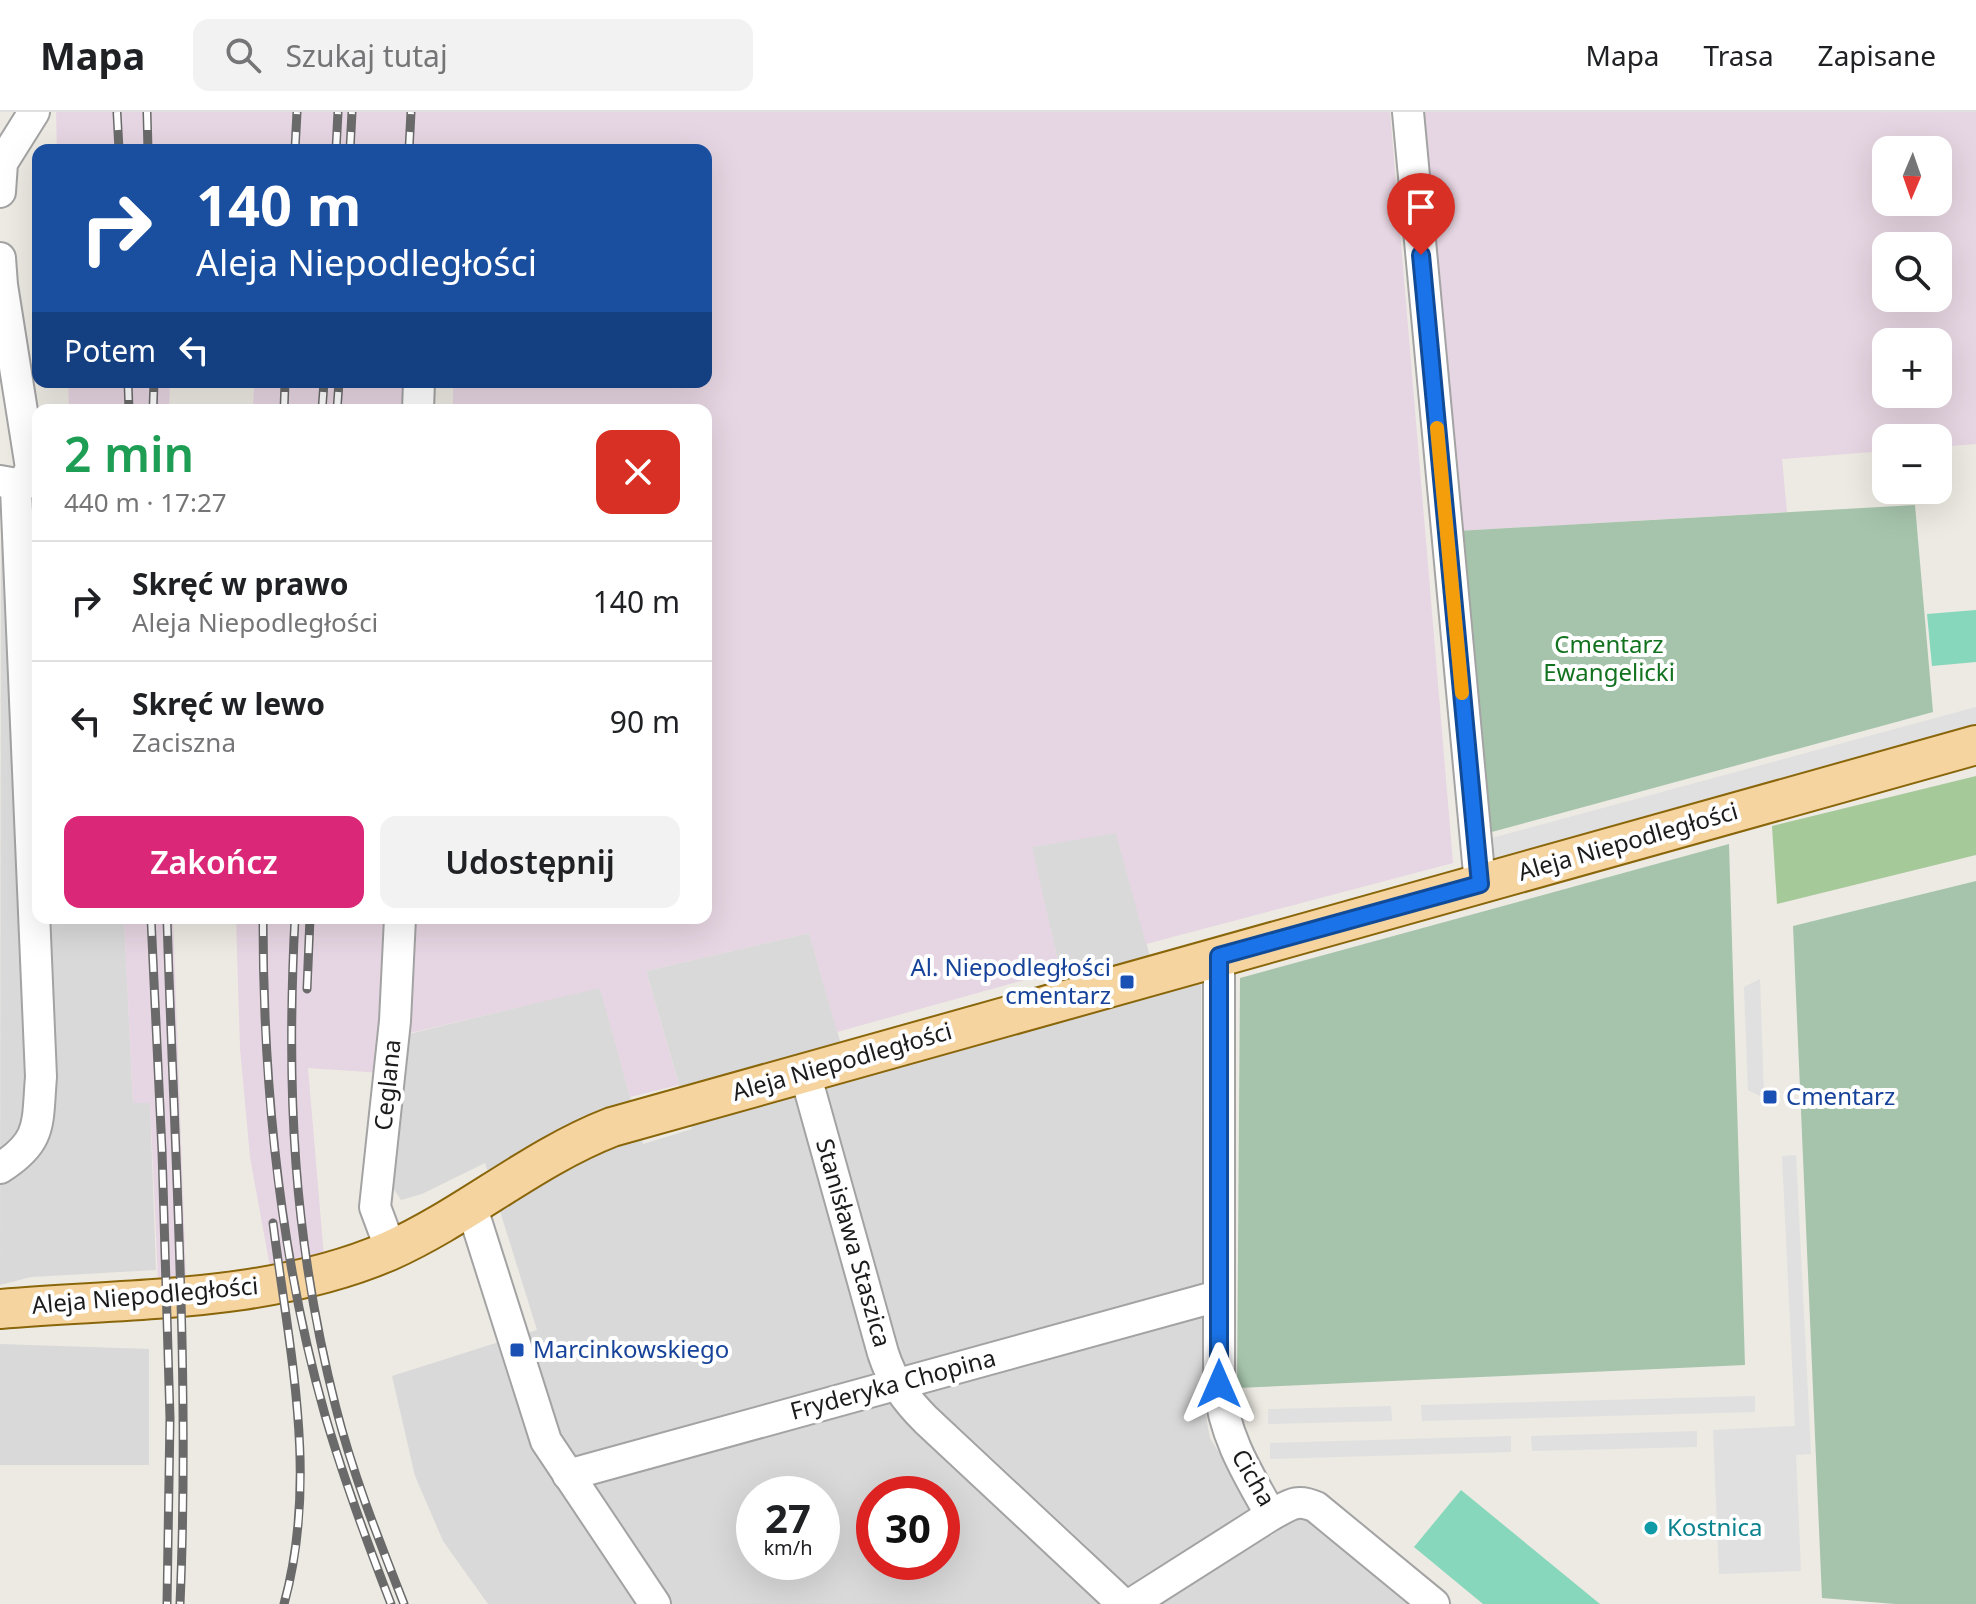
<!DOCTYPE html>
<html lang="pl">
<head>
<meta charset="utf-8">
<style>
	body { margin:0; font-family:"Noto Sans",sans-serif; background:#f2f2f2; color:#202124; height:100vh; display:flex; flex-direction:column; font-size:30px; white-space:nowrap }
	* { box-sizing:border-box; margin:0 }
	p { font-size:26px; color:#757577 }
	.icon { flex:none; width:44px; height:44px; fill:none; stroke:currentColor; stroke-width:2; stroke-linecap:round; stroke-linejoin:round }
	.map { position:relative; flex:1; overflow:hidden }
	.drawer { position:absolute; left:32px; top:292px; width:680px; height:520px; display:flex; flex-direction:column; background:#fff; border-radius:16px; box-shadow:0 8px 32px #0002 }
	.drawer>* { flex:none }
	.banner { position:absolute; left:32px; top:32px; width:680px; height:244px; border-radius:16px; box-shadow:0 8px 32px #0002; background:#1a4fa0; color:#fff; overflow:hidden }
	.needle { width:52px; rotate:182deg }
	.tools { position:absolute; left:1872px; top:24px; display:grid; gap:16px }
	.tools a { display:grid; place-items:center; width:80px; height:80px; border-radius:16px; background:#fff; box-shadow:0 8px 32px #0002; font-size:40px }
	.speed { position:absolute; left:736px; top:1364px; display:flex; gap:16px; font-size:40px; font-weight:700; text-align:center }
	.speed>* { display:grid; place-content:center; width:104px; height:104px; border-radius:50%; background:#fff; box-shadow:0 8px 32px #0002; line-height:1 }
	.speed small { font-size:20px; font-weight:400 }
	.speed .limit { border:12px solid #d22; background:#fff; color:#111 }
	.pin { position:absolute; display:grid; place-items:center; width:68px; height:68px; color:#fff; margin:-82px -34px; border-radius:50% 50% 50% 0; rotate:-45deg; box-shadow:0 0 8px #0007 }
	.pin .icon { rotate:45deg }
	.me { position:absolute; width:88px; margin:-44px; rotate:0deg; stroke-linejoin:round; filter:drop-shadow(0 0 6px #0008) }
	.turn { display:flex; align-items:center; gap:28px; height:168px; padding:0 32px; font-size:36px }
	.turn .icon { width:104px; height:104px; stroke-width:2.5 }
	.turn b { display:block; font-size:56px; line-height:68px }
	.then { display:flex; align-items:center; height:76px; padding:0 32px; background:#0003; gap:16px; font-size:30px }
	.round { display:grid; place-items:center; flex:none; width:84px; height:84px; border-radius:16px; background:#f2f2f2 }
	.summary { display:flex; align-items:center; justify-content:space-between; height:136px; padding:0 32px }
	h1 { font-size:48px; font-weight:600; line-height:60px; color:#1e9e55 }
	.action { display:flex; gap:16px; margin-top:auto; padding:16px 32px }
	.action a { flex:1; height:92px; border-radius:16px; background:#db2777; color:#fff; font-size:32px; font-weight:600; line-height:92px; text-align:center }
	.action a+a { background:#f2f2f2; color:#202124 }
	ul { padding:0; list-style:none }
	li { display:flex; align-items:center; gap:24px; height:120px; padding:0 32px; border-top:2px solid #e0e0e0 }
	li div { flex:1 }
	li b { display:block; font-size:30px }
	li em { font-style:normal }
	header { display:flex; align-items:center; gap:48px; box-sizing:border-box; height:112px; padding:0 40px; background:#fff; border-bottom:2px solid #e0e0e0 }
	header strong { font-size:38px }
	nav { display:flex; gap:44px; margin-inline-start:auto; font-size:28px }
	.search { width:560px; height:72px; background:#f2f2f2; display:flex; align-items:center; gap:20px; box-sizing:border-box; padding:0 28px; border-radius:16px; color:#757577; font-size:30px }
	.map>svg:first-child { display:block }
	.residential { fill:#dad9d9; fill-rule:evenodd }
	.industrial { fill:#e6d5e2; fill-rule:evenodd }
	.forest { fill:#a6c99a }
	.cemetery { fill:#a6c4ac }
	.pitch { fill:#86d7bb }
	.parking { fill:#e0e0e0 }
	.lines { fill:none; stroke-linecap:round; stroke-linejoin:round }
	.minor-casing { stroke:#a3a3a3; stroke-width:34 }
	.major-casing { stroke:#8a660b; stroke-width:42 }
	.minor { stroke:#fff; stroke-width:30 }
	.major { stroke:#f5d4a0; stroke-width:38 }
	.rail-casing { stroke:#6a6a6a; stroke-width:9 }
	.rail { stroke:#fff; stroke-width:6; stroke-dasharray:18; stroke-linecap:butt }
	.route-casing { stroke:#114b97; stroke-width:20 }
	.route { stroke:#1a73e8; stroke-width:14 }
	.slow { stroke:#f59e0b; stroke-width:14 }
	.transit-dot { fill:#1a4fb4; stroke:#fff; stroke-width:3 }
	.culture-dot { fill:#0f9aa8; stroke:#fff; stroke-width:3 }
	.labels { text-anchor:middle; stroke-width:8; stroke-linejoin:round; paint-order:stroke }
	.park-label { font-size:24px; fill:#13721f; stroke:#fff }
	.street-label { font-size:24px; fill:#1c1c1c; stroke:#fff }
	.transit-label { font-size:24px; fill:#164399; stroke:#fff; text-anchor:start }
	.culture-label { font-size:24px; fill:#0d838f; stroke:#fff; text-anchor:start }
</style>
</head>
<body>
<header>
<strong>Mapa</strong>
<div class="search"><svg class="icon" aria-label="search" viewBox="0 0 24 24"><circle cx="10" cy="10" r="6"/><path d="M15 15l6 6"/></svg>Szukaj tutaj</div>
<nav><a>Mapa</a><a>Trasa</a><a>Zapisane</a></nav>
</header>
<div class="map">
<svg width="1976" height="1492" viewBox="0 0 1976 1492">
	<rect width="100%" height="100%" fill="#edeae3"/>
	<g class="residential">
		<path d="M 1,387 L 20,763 L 38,806 L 124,806 L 133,991 L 150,991 L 156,1158 L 31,1165 L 0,1173 Z"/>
		<path d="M 1116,720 L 1160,881 L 1201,872 L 1202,1282 L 1210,1326 L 1271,1424 L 1303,1398 L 1416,1492 L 488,1492 L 443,1429 L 415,1364 L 392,1264 L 537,1218 L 485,1051 L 422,1082 L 401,1088 L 391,1073 L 401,924 L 600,875 L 643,1032 L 692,1017 L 646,859 L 809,821 L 851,967 L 1071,904 L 1031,735 ZM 754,1382 L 822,1382 L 822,1450 L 754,1450 ZM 874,1382 L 942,1382 L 942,1450 L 874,1450 Z"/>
		<path d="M 0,1232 L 149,1237 L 149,1353 L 0,1353 Z"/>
	</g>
	<g class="industrial">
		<path d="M 56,0 L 1390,0 L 1453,751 L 1146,832 L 1116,721 L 1032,735 L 1060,858 L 837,920 L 809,821 L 646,859 L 679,973 L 630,985 L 600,876 L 402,923 L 398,962 L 308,956 L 324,1145 L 270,1155 L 250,1045 L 240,936 L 236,806 L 706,806 L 706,298 L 453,298 L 453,270 L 706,270 L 706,38 L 57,38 Z"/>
		<path d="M 1421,0 L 1976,0 L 1976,332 L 1938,335 L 1938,326 L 1886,326 L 1886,339 L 1782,347 L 1787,400 L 1457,419 ZM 1886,38 L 1938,38 L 1938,90 L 1886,90 ZM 1886,134 L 1938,134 L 1938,186 L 1886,186 ZM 1886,230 L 1938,230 L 1938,282 L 1886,282 Z"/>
		<path d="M 68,270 L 170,270 L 169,298 L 69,298 Z"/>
		<path d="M 254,270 L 410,270 L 409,298 L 253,298 Z"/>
		<path d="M 124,806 L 173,806 L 186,1166 L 158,1167 L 150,991 L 133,991 Z"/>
	</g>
	<path class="forest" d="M 1976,664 L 1976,743 L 1777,792 L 1772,714 Z"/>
	<g class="cemetery">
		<path d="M 1915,393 L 1933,600 L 1488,721 L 1457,419 Z"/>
		<path d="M 1729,732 L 1745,1253 L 1237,1276 L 1240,866 Z"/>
		<path d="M 1976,769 L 1976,1492 L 1895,1492 L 1822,1486 L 1793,814 Z"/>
	</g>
	<g class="pitch">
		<path d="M 1976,498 L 1976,550 L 1932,554 L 1927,502 Z"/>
		<path d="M 1461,1378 L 1600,1492 L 1483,1492 L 1414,1435 Z"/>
	</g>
	<g class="parking">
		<path d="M 1976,595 L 1976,621 L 1492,757 L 1488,727 Z"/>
		<path d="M 1760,867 L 1764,986 L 1748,978 L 1744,875 Z"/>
		<path d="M 1796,1043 L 1811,1342 L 1796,1343 L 1801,1459 L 1719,1462 L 1713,1318 L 1795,1314 L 1782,1044 Z"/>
		<path d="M 1755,1284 L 1755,1300 L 1422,1309 L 1421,1293 Z"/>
		<path d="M 1391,1294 L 1392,1309 L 1268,1312 L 1268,1297 Z"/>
		<path d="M 957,1313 L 1092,1439 L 1092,1450 L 945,1314 Z"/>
		<path d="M 1697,1319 L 1697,1335 L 1532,1339 L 1531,1324 Z"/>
		<path d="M 1511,1324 L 1511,1340 L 1270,1347 L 1270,1331 Z"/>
	</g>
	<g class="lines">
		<defs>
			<g id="minor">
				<path d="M 1408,0 L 1480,772"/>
				<path d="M 0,80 L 2,51 L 34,0"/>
				<path d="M 0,146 L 2,173 L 31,356 L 23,373 L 16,376"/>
				<path d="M 418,298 L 419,270"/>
				<path d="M 0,369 L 11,371 L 16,376 L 41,965 C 37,1011 43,1029 0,1056"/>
				<path d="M 1219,844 L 1219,1272 C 1223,1322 1247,1361 1271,1403"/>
				<path d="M 805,961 L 883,1241 C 892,1269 906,1288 926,1308 L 1123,1492"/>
				<path d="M 471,1093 L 546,1329 L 655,1492"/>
				<path d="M 391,1138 L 375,1095 L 395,909 L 400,806"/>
				<path d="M 568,1363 L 1218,1184"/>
				<path d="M 1131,1492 L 1271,1403 C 1290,1393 1296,1386 1316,1395 L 1434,1492"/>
			</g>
			<path id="major" d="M 0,1197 C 129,1186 268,1191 389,1139 C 467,1104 532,1046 612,1015 L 1976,633"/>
		</defs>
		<use href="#minor" class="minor-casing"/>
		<use href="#major" class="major-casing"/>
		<use href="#minor" class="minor"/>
		<use href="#major" class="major"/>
		<defs>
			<g id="rail">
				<path d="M 117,0 L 119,38"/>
				<path d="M 147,0 L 148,38"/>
				<path d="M 295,38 L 297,0"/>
				<path d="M 336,38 L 338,0"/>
				<path d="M 350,38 L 352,0"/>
				<path d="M 409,38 L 411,0"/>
				<path d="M 128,270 L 129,298"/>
				<path d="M 153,298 L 154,270"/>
				<path d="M 284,298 L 285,270"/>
				<path d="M 322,298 L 324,270"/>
				<path d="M 337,298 L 339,270"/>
				<path d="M 151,806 L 162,1039 L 170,1306 L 167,1492"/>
				<path d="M 167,806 C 174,1034 190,1264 180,1492"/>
				<path d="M 263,806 C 263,974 279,1141 325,1303 C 344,1368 367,1430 391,1492"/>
				<path d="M 295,806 C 286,978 293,1128 336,1296 C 353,1363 379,1428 404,1492"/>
				<path d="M 307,877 L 310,806"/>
				<path d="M 273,1111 C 289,1238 319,1365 284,1492"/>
			</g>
		</defs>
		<use href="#rail" class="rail-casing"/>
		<use href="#rail" class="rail"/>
	</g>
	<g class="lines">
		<defs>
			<path id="route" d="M 1219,1272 L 1219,844 L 1480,772 L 1421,143"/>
		</defs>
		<use href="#route" class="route-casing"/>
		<use href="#route" class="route"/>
		<path class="slow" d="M 1437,316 L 1462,581"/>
	</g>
	<g class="transit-dot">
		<rect x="1119" y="862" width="16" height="16" rx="4"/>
		<rect x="1762" y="977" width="16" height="16" rx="4"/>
		<rect x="509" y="1230" width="16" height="16" rx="4"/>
	</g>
	<circle class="culture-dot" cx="1651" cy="1416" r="8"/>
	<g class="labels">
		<g class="park-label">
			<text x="1609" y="541">Cmentarz<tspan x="1609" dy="28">Ewangelicki</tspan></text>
		</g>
		<g class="street-label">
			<text transform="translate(1628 730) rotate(-16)" y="8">Aleja Niepodległości</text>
			<text transform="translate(842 950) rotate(-16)" y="8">Aleja Niepodległości</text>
			<text transform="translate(388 973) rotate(-84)" y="8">Ceglana</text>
			<text transform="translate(853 1131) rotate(74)" y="8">Stanisława Staszica</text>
			<text transform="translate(145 1184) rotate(-5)" y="8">Aleja Niepodległości</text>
			<text transform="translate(893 1273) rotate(-15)" y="8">Fryderyka Chopina</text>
			<text transform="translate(1253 1366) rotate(60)" y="8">Cicha</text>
		</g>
		<g class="transit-label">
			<text x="1111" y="864" text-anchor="end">Al. Niepodległości<tspan x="1111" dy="28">cmentarz</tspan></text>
			<text x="1786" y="993">Cmentarz</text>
			<text x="533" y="1246">Marcinkowskiego</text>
		</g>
		<g class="culture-label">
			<text x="1667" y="1424">Kostnica</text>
		</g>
	</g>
</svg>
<div class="tools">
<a><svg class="needle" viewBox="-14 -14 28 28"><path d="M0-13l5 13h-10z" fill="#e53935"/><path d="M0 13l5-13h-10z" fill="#757577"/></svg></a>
<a><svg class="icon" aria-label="search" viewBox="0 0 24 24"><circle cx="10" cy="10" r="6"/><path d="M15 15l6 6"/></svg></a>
<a>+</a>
<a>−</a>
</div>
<div class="speed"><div>27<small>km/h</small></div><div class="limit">30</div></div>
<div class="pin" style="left:1421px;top:143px;background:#d93025"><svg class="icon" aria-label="arrive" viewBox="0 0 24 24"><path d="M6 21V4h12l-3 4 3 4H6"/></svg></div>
<svg class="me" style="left:1219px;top:1272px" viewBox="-20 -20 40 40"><path d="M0-17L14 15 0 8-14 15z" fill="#1a73e8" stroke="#fff" stroke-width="4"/></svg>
<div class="banner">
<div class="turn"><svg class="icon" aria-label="right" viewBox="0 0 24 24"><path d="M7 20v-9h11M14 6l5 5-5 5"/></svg><div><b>140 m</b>Aleja Niepodległości</div></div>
<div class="then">Potem<svg class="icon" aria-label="left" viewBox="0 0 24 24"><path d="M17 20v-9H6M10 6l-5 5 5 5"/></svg></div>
</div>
<section class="drawer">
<div class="summary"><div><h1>2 min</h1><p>440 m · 17:27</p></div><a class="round" style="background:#d93025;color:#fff"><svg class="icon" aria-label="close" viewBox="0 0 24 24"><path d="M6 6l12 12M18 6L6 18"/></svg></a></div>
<ul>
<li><svg class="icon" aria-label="right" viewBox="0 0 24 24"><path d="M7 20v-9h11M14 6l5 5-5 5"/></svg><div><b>Skręć w prawo</b><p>Aleja Niepodległości</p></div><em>140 m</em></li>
<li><svg class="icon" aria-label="left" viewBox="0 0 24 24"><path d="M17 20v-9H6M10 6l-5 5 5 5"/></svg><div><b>Skręć w lewo</b><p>Zaciszna</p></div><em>90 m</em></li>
</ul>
<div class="action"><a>Zakończ</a><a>Udostępnij</a></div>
</section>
</div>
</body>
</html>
